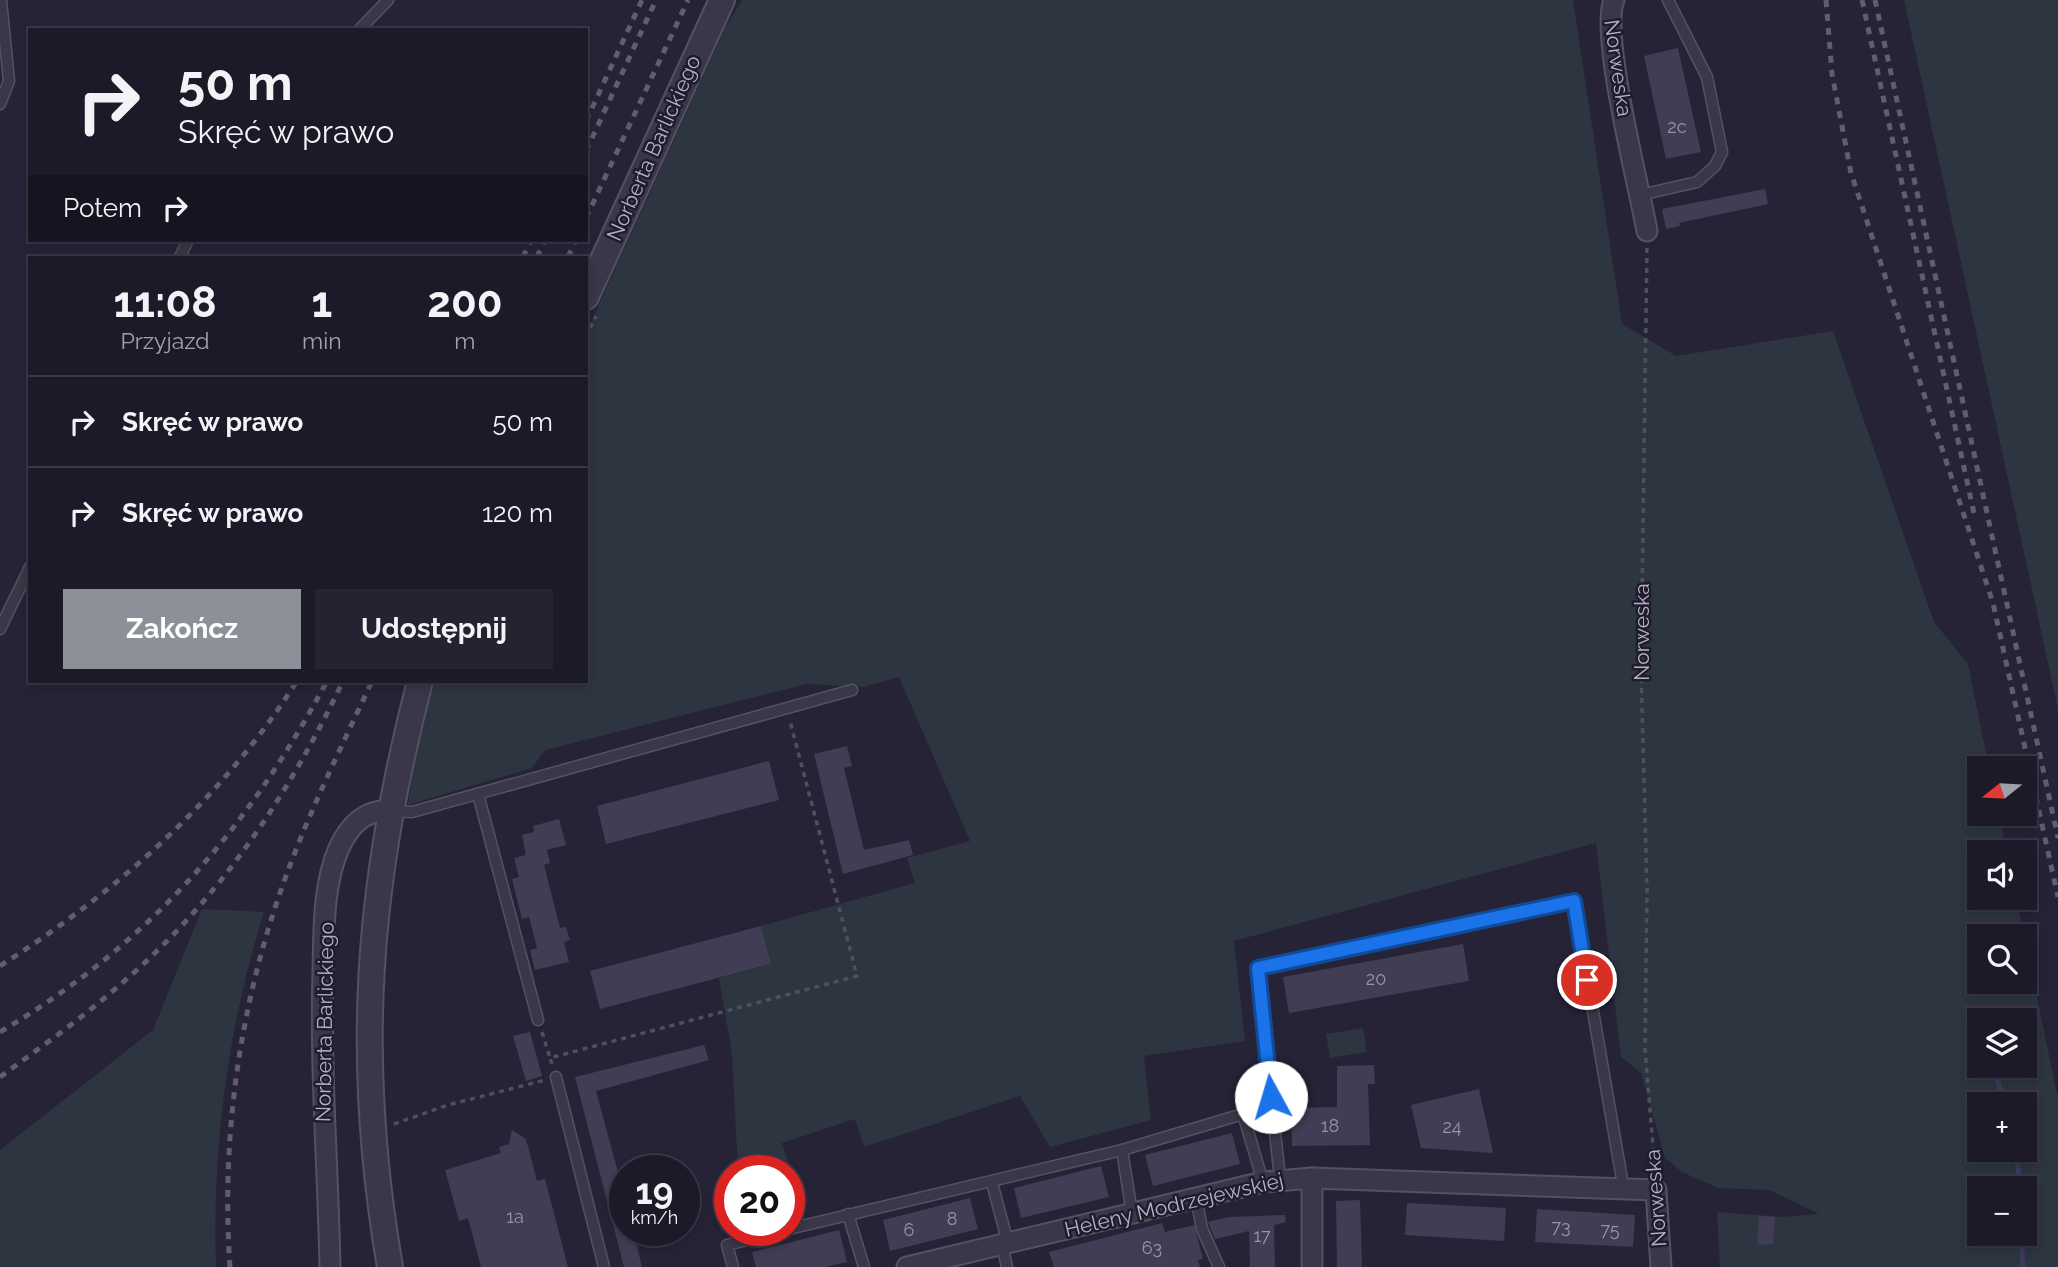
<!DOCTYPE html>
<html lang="pl">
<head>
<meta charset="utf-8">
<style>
	body { margin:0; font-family:Raleway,sans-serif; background:#252331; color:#f1f3f6; height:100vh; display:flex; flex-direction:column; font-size:26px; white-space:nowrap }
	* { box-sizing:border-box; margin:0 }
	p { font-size:23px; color:#a0a1a8 }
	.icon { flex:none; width:38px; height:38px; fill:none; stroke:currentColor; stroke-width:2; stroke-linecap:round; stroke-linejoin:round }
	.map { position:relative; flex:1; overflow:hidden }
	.sheet { position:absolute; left:28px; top:256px; width:560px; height:427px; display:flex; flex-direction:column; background:#1c1a29; border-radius:0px; box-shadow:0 4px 10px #0003,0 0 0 2px #3a3846 }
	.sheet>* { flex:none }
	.banner { position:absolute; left:28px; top:28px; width:560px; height:214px; border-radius:0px; box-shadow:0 4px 10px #0003,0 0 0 2px #3a3846; background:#1c1a29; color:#f1f3f6; overflow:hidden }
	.needle { width:46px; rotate:252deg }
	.tools { position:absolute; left:1967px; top:756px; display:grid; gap:14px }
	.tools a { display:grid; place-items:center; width:70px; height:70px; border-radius:0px; background:#1c1a29; box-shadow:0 4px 10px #0003,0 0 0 2px #3a3846; font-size:35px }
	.speed { position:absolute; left:609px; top:1155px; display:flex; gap:14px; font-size:35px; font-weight:700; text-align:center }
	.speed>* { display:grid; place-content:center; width:91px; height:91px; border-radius:50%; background:#1c1a29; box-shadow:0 4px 10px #0003,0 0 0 2px #3a3846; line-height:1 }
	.speed small { font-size:18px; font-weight:400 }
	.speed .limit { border:10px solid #d22; background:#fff; color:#111 }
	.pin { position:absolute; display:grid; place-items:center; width:60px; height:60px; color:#fff; margin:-30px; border:4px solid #fff; border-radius:50%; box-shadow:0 2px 7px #0007 }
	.me { position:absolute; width:77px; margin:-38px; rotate:354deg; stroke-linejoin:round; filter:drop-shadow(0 0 5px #0008) }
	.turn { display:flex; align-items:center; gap:24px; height:147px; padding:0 35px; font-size:32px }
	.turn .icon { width:91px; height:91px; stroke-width:2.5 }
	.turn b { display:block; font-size:49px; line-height:60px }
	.then { display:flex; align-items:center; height:66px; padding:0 35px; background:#0003; gap:14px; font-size:26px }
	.eta { display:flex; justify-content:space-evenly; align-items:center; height:119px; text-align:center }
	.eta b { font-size:42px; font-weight:700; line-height:49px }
	.primary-button { display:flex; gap:14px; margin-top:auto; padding:14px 35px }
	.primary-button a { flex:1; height:80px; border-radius:0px; background:#8c9099; color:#fff; font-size:28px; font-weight:700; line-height:80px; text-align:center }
	.primary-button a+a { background:#252331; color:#f1f3f6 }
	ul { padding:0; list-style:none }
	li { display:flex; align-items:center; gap:21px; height:91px; padding:0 35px; border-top:2px solid #3a3846 }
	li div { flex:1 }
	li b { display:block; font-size:26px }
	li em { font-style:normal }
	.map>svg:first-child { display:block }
	.green { fill:#2c3540; fill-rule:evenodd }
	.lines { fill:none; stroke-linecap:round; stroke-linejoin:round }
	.stream { stroke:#3f395c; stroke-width:5 }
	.building { fill:#413d54 }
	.service-casing { stroke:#555162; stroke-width:13 }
	.minor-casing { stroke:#555162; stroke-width:23 }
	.tertiary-casing { stroke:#555162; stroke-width:28 }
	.path { stroke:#4c515e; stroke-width:3.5; stroke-dasharray:5 5; stroke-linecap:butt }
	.service { stroke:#3a3748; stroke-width:10 }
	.minor { stroke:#3a3748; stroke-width:19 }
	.tertiary { stroke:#3a3748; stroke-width:24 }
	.rail { stroke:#615d71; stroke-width:5; stroke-dasharray:7 7; stroke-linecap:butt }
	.route-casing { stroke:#114b97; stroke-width:18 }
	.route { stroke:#1a73e8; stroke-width:12 }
	.labels { text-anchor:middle; stroke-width:5; stroke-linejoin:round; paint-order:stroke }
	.number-label { font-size:18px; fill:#9894a8 }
	.street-label { font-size:21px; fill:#b5b1c4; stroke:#1f1c2c }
</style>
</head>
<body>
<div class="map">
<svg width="2058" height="1267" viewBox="0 0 2058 1267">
	<rect width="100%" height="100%" fill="#262337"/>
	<g class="green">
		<path d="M 742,0 L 1573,0 L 1622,324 L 1676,356 L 1833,331 L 1934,622 L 1968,664 L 1989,768 L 1979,768 L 1979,814 L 1999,814 L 2007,852 L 1979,852 L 1979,898 L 2016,898 L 2024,936 L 1979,936 L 1979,982 L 2025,982 L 2025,939 L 2058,1099 L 2058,1267 L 1720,1267 L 1717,1212 L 1782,1217 L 1819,1214 L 1769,1190 L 1718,1188 L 1682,1172 L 1665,1158 L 1641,1073 L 1621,1057 L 1596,843 L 1234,941 L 1245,1041 L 1144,1056 L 1151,1120 L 1050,1147 L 1020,1096 L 864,1147 L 855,1119 L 782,1143 L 799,1196 L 789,1199 L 789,1171 L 738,1171 L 732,1054 L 719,978 L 771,964 L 761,926 L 915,883 L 907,858 L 970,841 L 899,677 L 863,687 L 807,684 L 545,750 L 532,768 L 408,805 L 420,722 L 433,681 L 586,681 L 586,333 L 725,28 ZM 1979,1020 L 2025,1020 L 2025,1066 L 1979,1066 ZM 1979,1104 L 2025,1104 L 2025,1150 L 1979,1150 ZM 1979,1188 L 2025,1188 L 2025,1234 L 1979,1234 Z"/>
		<path d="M 1904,0 L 2058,0 L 2058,709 Z"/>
		<path d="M 202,909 L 264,912 C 228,1026 212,1148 216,1267 L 0,1267 L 0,1150 L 153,1030 Z"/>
		<path d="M 1363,1028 L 1367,1052 L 1330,1058 L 1326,1034 Z"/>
	</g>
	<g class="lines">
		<g class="stream">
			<path d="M 1994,1066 L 2004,1104"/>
			<path d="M 2016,1150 L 2020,1188"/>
			<path d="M 2021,1234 L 2023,1267"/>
		</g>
	</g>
	<g class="building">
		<path d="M 1678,48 L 1701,152 L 1666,159 L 1644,56 Z"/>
		<path d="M 1765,189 L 1768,204 L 1679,223 L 1680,226 L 1666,229 L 1662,209 Z"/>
		<path d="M 847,746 L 852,766 L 844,768 L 864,850 L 909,840 L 913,855 L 843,874 L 814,754 Z"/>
		<path d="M 769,761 L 779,800 L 606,844 L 597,806 Z"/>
		<path d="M 559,819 L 566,845 L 547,850 L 550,863 L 544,865 L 560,928 L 566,927 L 570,940 L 564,942 L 569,962 L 535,970 L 530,950 L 537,948 L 529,917 L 522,919 L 512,879 L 519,877 L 514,858 L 526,855 L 522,835 L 534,832 L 533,826 Z"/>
		<path d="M 761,926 L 771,964 L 600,1009 L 590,971 Z"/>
		<path d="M 1463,944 L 1469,981 L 1289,1013 L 1283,977 Z"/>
		<path d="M 530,1032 L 542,1076 L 526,1081 L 513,1036 Z"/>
		<path d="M 704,1045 L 709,1060 L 596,1091 L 625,1198 L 625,1230 L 633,1230 L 642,1267 L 624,1267 L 575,1077 Z"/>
		<path d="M 1374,1065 L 1375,1084 L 1368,1084 L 1370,1145 L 1292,1146 L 1291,1108 L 1337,1107 L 1337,1066 Z"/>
		<path d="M 1479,1089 L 1493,1153 L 1421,1148 L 1411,1105 Z"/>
		<path d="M 512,1130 L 526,1139 L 537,1181 L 545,1179 L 568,1267 L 481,1267 L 468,1218 L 459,1221 L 445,1170 L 501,1153 L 499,1147 L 509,1144 Z"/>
		<path d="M 1232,1133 L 1240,1164 L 1153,1186 L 1145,1155 Z"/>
		<path d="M 1101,1166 L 1109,1197 L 1021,1218 L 1014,1188 Z"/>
		<path d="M 970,1198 L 978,1229 L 890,1251 L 883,1220 Z"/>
		<path d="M 1360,1200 L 1362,1267 L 1337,1267 L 1336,1201 Z"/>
		<path d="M 1407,1203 L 1506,1208 L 1504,1241 L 1405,1235 Z"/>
		<path d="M 1537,1209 L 1635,1215 L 1633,1247 L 1535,1242 Z"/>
		<path d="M 1285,1215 L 1286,1222 L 1274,1225 L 1275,1267 L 1250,1267 L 1249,1231 L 1215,1239 L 1208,1222 L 1229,1217 Z"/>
		<path d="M 1759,1216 L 1775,1217 L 1773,1244 L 1757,1245 Z"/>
		<path d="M 1162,1223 L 1165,1232 L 1194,1225 L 1203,1259 L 1198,1260 L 1200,1267 L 1054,1267 L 1049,1252 Z"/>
		<path d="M 839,1230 L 847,1262 L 825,1267 L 756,1267 L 752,1252 Z"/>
	</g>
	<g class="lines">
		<defs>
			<g id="service">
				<path d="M 359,30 L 388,0"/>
				<path d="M 0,104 L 9,81 L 1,0"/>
				<path d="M 1640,195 L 1697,182 L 1715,166 L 1722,152 L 1707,77 L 1668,0"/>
				<path d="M 180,257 L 188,240"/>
				<path d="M 0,629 L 30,567"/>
				<path d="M 478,794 L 538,1020"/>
				<path d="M 393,811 L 412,812 L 852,690"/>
				<path d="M 556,1077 L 604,1267"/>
				<path d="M 1122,1150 L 1132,1213"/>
				<path d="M 1280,1178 L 1257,968 L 1574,901 L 1624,1191"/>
				<path d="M 992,1183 L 1008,1243"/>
				<path d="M 1196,1197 L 1202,1229 L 1219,1267"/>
				<path d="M 848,1214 L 864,1267"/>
				<path d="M 789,1229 L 1122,1150 L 1243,1114 L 1263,1182"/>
				<path d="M 1002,1245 L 1007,1267"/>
				<path d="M 733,1267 L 727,1245 L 786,1230"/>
			</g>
			<g id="minor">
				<path d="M 1614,0 C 1600,35 1639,186 1647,231"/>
				<path d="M 1312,1178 L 1312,1267"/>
				<path d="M 330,1267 C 328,1167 320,1069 323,969 C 324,930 323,884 339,848 C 349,826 366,808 391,811"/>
				<path d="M 907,1267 L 1263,1182 L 1312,1178 L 1656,1190 L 1661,1267"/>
			</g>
			<g id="tertiary">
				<path d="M 586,297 L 722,0"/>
				<path d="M 390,1267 C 354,1058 367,885 420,681"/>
			</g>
		</defs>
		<use href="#service" class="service-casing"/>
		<use href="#minor" class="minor-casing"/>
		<use href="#tertiary" class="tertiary-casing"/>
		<g class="path">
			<path d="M 1647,248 L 1641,668 L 1647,890 L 1645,1049 L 1655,1171"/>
			<path d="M 586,337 L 596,316"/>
			<path d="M 542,1032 L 550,1058"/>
			<path d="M 552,1064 L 550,1058 L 857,976 L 790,721"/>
			<path d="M 394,1124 L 448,1105 L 545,1080"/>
		</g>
		<use href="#service" class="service"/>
		<use href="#minor" class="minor"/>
		<use href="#tertiary" class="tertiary"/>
		<g class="rail">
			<path d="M 1826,0 L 1832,74 L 1851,173 L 1993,603 L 2058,897"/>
			<path d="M 1862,0 L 1975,518"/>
			<path d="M 1875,0 L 2058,838"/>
			<path d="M 586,121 L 642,0"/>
			<path d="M 586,151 L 656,0"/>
			<path d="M 586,218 L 688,0"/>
			<path d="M 523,257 L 531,240"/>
			<path d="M 537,257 L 545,240"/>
			<path d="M 568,257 L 576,240"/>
			<path d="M 0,966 C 119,890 221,800 297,681"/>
			<path d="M 0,1032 C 149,944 246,832 327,681"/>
			<path d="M 0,1077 C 44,1045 89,1013 130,976 C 223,894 290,792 343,681"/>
			<path d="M 230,1267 C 221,1140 239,1010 281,890 C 306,818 340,750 372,681"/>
		</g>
	</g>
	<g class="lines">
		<defs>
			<path id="route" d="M 1271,1097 L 1258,968 L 1574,901 L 1587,980"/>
		</defs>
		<use href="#route" class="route-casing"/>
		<use href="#route" class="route"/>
	</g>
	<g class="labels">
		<g class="number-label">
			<text x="1677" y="133">2c</text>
			<text x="1376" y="985">20</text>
			<text x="1330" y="1132">18</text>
			<text x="1452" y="1133">24</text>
			<text x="515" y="1223">1a</text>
			<text x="952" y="1225">8</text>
			<text x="1561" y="1233">73</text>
			<text x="909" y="1236">6</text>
			<text x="1610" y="1236">75</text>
			<text x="1262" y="1242">17</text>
			<text x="1152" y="1254">63</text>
		</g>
		<g class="street-label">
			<text transform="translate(1618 68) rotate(82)" y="7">Norweska</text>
			<text transform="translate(654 148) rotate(-66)" y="7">Norberta Barlickiego</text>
			<text transform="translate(1642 632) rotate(-90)" y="7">Norweska</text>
			<text transform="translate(325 1022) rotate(-89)" y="7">Norberta Barlickiego</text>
			<text transform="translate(1656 1198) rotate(-94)" y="7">Norweska</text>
			<text transform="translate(1174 1205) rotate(-13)" y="7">Heleny Modrzejewskiej</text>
		</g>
	</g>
</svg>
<div class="tools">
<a><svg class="needle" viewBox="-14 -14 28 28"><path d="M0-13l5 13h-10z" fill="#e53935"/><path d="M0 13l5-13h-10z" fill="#a0a1a8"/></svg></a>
<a><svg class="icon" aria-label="sound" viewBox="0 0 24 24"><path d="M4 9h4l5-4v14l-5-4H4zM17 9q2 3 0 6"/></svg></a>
<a><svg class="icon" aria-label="search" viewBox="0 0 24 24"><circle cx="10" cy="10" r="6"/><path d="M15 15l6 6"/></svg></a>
<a><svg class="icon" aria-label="layers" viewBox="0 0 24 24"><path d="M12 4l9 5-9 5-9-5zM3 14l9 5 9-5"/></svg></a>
<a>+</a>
<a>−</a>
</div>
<div class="speed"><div>19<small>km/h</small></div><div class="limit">20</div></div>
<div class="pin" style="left:1587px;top:980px;background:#d93025"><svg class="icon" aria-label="arrive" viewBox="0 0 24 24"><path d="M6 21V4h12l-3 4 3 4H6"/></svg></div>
<svg class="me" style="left:1271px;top:1097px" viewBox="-20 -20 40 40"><circle r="19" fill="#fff"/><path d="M0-13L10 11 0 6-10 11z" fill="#1a73e8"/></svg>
<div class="banner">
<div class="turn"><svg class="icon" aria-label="right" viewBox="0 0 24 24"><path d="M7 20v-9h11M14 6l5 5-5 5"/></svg><div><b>50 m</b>Skręć w prawo</div></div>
<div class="then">Potem<svg class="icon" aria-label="right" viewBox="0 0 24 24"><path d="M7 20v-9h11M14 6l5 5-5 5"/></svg></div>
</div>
<section class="sheet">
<div class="eta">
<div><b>11:08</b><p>Przyjazd</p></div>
<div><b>1</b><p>min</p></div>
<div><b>200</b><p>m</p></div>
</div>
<ul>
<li><svg class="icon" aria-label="right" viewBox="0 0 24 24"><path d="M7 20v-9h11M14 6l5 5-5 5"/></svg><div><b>Skręć w prawo</b></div><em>50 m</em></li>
<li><svg class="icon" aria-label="right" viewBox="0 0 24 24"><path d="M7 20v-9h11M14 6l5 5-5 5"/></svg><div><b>Skręć w prawo</b></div><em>120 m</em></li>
</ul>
<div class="primary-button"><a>Zakończ</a><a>Udostępnij</a></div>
</section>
</div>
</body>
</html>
